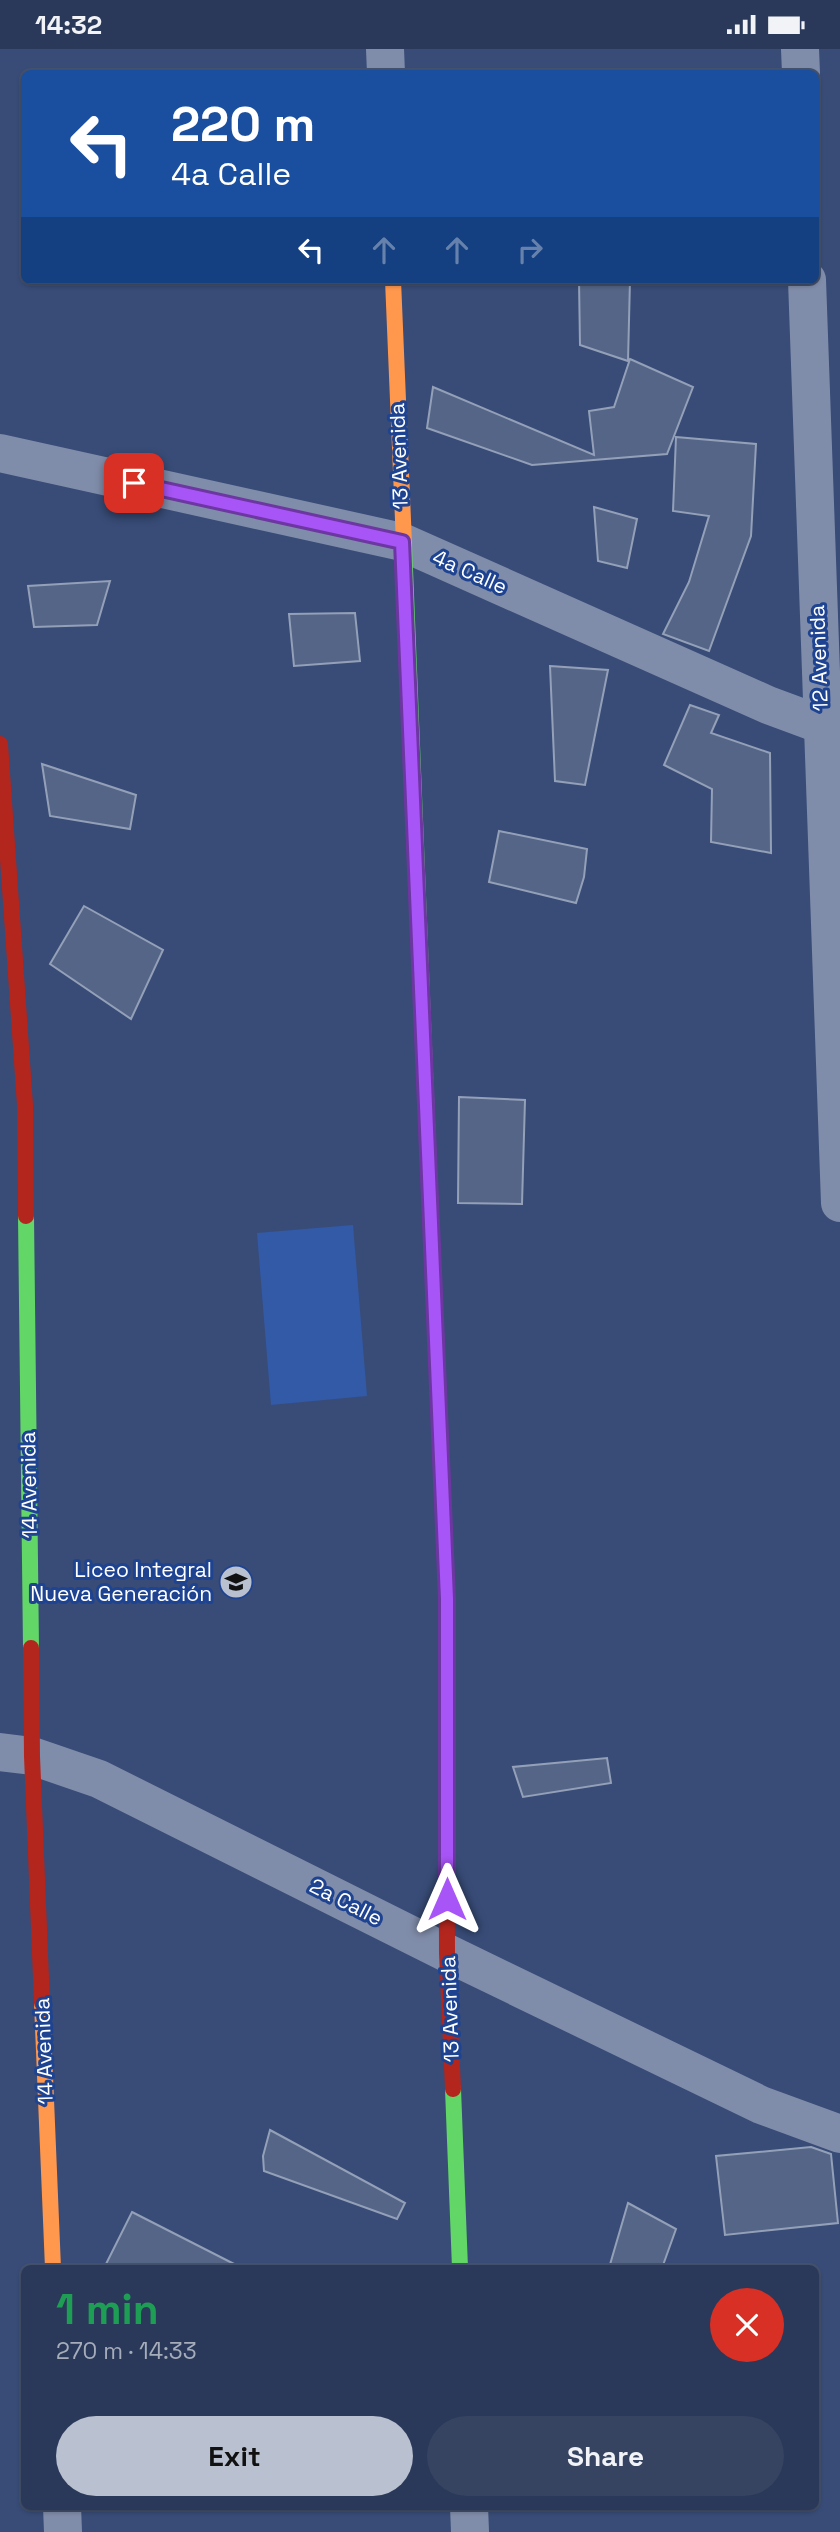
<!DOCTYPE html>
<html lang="en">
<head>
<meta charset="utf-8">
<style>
	body { margin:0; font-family:"Space Grotesk",sans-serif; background:#364462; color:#f1f3f6; height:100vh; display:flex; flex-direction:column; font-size:26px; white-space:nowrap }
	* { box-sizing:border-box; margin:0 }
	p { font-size:23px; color:#a5acba }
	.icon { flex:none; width:38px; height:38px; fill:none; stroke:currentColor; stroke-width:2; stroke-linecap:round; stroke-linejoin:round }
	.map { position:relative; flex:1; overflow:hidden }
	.sheet { position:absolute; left:21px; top:2216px; width:798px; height:245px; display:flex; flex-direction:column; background:#2a3959; border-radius:10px; box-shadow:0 2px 5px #0004,0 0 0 2px #46536f }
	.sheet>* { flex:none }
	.guide { position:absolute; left:21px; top:21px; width:798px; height:214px; border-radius:10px; box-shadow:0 2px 5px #0004,0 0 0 2px #46536f; background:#1a4fa0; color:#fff; overflow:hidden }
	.pin { position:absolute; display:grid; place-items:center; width:60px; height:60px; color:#fff; margin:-30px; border-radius:14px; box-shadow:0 4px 10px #0006 }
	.me { position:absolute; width:77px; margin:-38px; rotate:0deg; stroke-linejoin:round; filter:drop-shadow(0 0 5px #0008) }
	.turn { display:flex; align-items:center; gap:24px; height:147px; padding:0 35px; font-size:32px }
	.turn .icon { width:91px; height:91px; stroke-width:2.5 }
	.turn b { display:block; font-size:49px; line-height:60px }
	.lanes { display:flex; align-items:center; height:66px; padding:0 35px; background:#0003; justify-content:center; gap:35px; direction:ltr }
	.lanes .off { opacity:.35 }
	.round { display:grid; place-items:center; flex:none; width:74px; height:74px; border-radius:37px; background:#364462 }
	.head { display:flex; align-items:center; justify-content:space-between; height:119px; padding:0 35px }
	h1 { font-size:42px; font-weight:700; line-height:52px; color:#1e9e55 }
	.action { display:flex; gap:14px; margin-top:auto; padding:14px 35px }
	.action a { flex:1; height:80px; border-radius:42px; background:#b9c0cf; color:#111; font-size:28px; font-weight:700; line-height:80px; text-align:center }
	.action a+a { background:#364462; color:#f1f3f6 }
	.status { display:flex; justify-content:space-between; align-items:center; height:49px; padding:0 35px; background:#2a3959; direction:ltr }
	.status svg { height:19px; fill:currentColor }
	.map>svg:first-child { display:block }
	.green { fill:#325aa7 }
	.building { fill:#546587; stroke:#94a0b8; stroke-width:2 }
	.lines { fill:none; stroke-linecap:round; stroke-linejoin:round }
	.street { stroke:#808daa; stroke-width:38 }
	.fast { stroke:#63d668; stroke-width:16 }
	.slow { stroke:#ff974d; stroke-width:16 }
	.jam { stroke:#b3261e; stroke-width:16 }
	.route-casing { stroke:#6d37a1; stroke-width:18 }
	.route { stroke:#a855f7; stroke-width:12 }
	.labels { text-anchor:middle; stroke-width:6; stroke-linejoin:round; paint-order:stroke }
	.street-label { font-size:21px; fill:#fff; stroke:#1e4391 }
	.poi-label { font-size:21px; fill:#fff; stroke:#1e4391; text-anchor:end }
</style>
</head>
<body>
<div class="status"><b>14:32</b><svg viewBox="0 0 49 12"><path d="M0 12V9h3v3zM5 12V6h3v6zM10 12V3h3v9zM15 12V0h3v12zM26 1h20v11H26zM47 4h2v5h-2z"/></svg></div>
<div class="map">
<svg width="840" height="2483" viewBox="0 0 840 2483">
	<rect width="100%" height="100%" fill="#384c77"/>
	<path class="green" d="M 353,1176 L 367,1347 L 271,1356 L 257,1184 Z"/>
	<g class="building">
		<path d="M 579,231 L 630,231 L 628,312 L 580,296 Z"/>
		<path d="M 630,310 L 693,338 L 667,405 L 532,416 L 427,379 L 433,338 L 594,406 L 589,362 L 614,358 Z"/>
		<path d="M 676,388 L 756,395 L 751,487 L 709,602 L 663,585 L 689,533 L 709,467 L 673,462 Z"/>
		<path d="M 594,458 L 637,470 L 627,519 L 598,512 Z"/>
		<path d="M 110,532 L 97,576 L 34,578 L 28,537 Z"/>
		<path d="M 355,564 L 360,612 L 294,617 L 289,565 Z"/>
		<path d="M 550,617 L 608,621 L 585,736 L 555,732 Z"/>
		<path d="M 690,656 L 719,666 L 711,684 L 770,704 L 771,804 L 711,793 L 712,740 L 664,716 Z"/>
		<path d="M 42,715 L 136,746 L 130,780 L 50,767 Z"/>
		<path d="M 499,782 L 587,800 L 584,828 L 576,854 L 489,833 Z"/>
		<path d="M 84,857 L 163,901 L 131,970 L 50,915 Z"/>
		<path d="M 459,1048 L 525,1051 L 522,1155 L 458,1154 Z"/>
		<path d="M 607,1709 L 611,1734 L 523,1748 L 513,1718 Z"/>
		<path d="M 270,2081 L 405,2154 L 397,2170 L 264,2122 L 263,2107 Z"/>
		<path d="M 811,2098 L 831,2105 L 838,2174 L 725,2186 L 716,2107 Z"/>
		<path d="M 628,2154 L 676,2180 L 662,2219 L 609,2219 Z"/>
		<path d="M 132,2163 L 242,2219 L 104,2219 Z"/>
	</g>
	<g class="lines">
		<g class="street">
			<path d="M 385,0 L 386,24"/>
			<path d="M 800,0 L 801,24"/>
			<path d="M 807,231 L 840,1154"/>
			<path d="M 0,404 L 402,493 L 768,656 L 822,676 L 840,677"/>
			<path d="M 0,1703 L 32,1707 L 99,1730 L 447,1904 L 761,2056 L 840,2085"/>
			<path d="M 62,2457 L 63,2483"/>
			<path d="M 469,2457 L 470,2483"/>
		</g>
		<g class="fast">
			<path d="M 404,495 L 428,1097"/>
			<path d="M 26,1167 L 31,1599"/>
			<path d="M 453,2040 L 460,2219"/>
		</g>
		<g class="slow">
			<path d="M 393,231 L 404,495"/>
			<path d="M 428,1097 L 446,1530"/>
			<path d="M 42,1954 L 53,2219"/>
		</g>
		<g class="jam">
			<path d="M 0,695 L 25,1056 L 26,1167"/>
			<path d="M 446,1530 L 447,1904 L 453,2040"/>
			<path d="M 31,1599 L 32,1707 L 42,1954"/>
		</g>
	</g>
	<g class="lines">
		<defs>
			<path id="route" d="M 134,434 L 402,493 L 447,1550 L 447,1850"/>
		</defs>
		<use href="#route" class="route-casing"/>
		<use href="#route" class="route"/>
	</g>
	<defs>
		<symbol id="school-disc" viewBox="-11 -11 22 22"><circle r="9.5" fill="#b9c0cf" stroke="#1e4391"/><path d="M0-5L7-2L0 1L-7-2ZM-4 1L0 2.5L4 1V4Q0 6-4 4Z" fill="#111"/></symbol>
	</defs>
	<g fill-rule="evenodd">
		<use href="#school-disc" x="217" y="1514" width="38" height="38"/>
	</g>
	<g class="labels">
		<g class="street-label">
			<text transform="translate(399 407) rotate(-92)" y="7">13 Avenida</text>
			<text transform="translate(470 523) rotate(24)" y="7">4a Calle</text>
			<text transform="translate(819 609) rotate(-92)" y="7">12 Avenida</text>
			<text transform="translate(29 1436) rotate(-91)" y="7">14 Avenida</text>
			<text transform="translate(346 1853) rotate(27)" y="7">2a Calle</text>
			<text transform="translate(450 1960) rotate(-92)" y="7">13 Avenida</text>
			<text transform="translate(44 2002) rotate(-92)" y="7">14 Avenida</text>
		</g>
		<g class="poi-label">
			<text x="212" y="1528">Liceo Integral<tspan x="212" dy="24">Nueva Generación</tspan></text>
		</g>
	</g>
</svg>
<div class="pin" style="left:134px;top:434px;background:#d93025"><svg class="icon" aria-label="arrive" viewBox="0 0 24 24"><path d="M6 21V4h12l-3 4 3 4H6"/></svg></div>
<svg class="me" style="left:447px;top:1850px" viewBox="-20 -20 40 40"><path d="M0-17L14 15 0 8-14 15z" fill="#a855f7" stroke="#fff" stroke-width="4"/></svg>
<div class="guide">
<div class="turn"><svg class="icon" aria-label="left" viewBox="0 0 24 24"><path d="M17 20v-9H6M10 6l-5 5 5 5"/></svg><div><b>220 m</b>4a Calle</div></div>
<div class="lanes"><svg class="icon" aria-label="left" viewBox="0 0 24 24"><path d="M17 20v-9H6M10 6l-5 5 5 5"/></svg><svg class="icon off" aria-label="ahead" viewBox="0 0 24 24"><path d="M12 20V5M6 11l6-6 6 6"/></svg><svg class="icon off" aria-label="ahead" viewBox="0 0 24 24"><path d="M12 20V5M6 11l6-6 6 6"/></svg><svg class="icon off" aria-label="right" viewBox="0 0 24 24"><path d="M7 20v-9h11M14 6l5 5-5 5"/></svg></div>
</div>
<section class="sheet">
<div class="head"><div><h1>1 min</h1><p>270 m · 14:33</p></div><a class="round" style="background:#d93025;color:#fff"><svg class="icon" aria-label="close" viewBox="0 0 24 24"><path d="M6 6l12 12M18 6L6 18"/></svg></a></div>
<div class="action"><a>Exit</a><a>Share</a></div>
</section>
</div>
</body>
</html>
